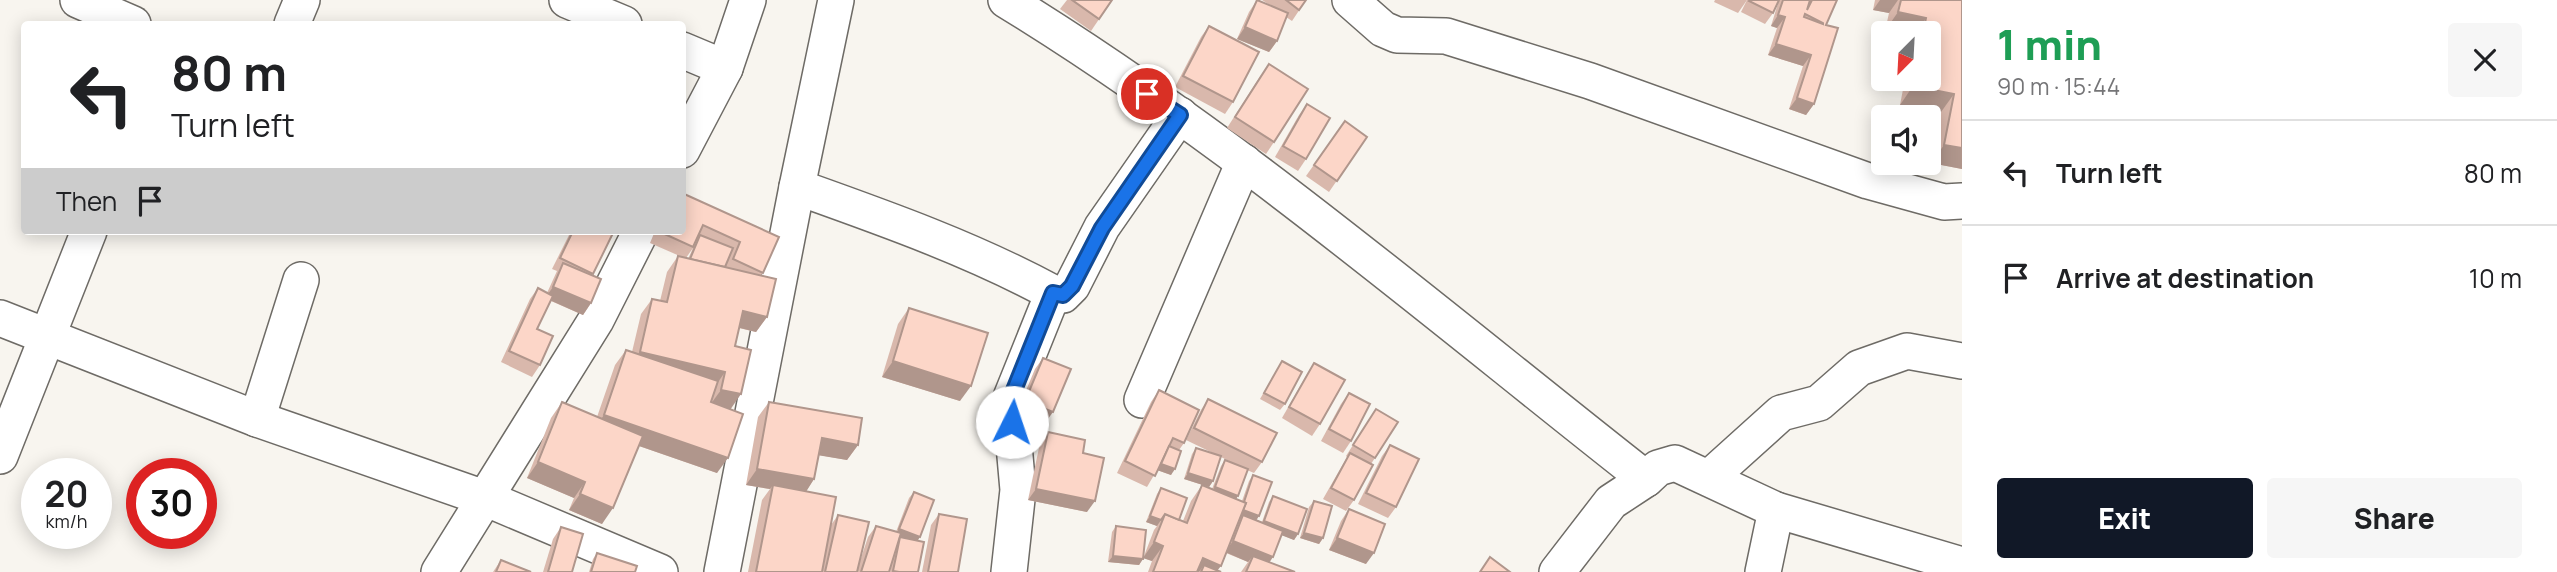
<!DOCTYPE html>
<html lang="en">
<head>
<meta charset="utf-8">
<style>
	body { margin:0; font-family:Manrope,sans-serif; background:#f6f6f6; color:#202124; height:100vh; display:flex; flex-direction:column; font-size:26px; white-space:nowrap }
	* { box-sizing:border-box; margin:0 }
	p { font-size:23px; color:#757577 }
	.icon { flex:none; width:38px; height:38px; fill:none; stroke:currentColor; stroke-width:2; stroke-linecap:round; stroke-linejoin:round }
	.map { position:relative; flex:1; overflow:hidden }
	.side { display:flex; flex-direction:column; background:#fff; width:595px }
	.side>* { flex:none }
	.banner { position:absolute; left:21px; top:21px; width:665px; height:214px; border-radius:7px; box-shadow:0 4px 18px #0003; background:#fff; color:#202124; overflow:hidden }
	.needle { width:46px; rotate:204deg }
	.controls { position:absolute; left:1871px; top:21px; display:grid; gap:14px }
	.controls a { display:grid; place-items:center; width:70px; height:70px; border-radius:7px; background:#fff; box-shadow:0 4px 18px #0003; font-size:35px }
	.speed { position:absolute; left:21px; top:458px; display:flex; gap:14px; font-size:35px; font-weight:700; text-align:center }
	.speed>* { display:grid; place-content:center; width:91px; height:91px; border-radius:50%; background:#fff; box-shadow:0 4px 18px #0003; line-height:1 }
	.speed small { font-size:18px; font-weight:400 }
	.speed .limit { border:10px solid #d22; background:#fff; color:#111 }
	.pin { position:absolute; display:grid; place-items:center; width:60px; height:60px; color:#fff; margin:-30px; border:4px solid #fff; border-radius:50%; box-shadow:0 2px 7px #0007 }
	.me { position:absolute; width:77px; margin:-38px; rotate:4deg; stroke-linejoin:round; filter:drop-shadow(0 0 5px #0008) }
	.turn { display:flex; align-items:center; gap:24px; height:147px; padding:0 35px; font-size:32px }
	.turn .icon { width:91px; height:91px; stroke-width:2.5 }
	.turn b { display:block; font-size:49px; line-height:60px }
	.then { display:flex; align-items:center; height:66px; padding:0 35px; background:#0003; gap:14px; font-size:26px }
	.round { display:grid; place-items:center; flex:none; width:74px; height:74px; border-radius:7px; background:#f6f6f6 }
	.headline { display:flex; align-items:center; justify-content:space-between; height:119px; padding:0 35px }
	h1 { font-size:42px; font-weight:800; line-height:52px; color:#1e9e55 }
	.primary-button { display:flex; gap:14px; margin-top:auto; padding:14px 35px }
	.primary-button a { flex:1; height:80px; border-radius:7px; background:#111827; color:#fff; font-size:28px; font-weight:800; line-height:80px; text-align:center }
	.primary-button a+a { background:#f6f6f6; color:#202124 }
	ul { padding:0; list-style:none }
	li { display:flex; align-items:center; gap:21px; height:105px; padding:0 35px; border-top:2px solid #e0e0e0 }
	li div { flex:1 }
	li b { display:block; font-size:26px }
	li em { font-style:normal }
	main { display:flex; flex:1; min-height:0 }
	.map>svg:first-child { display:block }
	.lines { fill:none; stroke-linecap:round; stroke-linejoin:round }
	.minor-casing { stroke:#6e6b66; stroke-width:38 }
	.minor { stroke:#fff; stroke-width:35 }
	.wall { fill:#d9b8ac; fill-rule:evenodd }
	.shaded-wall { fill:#b0968c }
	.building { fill:#fcd6c8; stroke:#b0968c; stroke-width:2; fill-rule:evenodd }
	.route-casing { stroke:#114b97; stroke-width:18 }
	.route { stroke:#1a73e8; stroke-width:12 }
</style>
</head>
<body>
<main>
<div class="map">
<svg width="1962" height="572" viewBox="0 0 1962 572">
	<rect width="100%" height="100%" fill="#f8f5ef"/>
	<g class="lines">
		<defs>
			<g id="minor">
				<path d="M 78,0 L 133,24"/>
				<path d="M 567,0 L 624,24"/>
				<path d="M 836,0 L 797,187 C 884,218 972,249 1053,293 L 1010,400 L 1018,490 L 1009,572"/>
				<path d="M 1006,0 C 1233,139 1437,315 1646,479 L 1658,468 L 1675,463 L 1776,510 L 1763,572"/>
				<path d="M 1350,0 L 1383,29 L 1397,35 L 1446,36 L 1590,81 L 1868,181 L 1944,202 L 1962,201"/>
				<path d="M 292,24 L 302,0"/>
				<path d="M 682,50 L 725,68"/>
				<path d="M 682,150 L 725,68 L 748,0"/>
				<path d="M 1053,293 L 1063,295 L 1072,286 L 1102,227 L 1180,115"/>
				<path d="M 0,318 L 257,419 L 487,499 L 660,572"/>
				<path d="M 1142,400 L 1244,162"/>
				<path d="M 257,419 L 301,280"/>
				<path d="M 0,456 L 89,231"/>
				<path d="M 1710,477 L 1781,413 L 1819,403 L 1859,368 L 1907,351 L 1962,361"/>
				<path d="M 1776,510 L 1962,565"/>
				<path d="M 439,572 L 596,320 L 641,231"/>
				<path d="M 722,572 L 797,187"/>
				<path d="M 1557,572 L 1611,502 L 1646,479"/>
			</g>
		</defs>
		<use href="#minor" class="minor-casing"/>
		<use href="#minor" class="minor"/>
	</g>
	<g class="wall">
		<path d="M 1067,0 L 1112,0 L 1091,31 L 1060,9 Z"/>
		<path d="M 1257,0 L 1271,6 L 1262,0 L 1306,0 L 1292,21 L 1286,17 L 1277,41 L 1269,52 L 1237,39 L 1249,12 Z"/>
		<path d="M 1715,0 L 1747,0 L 1738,13 L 1714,2 Z"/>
		<path d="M 1747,0 L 1779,0 L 1773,13 L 1765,24 L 1741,12 Z"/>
		<path d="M 1779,0 L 1837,0 L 1826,25 L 1814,104 L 1806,115 L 1789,109 L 1803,66 L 1768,55 L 1777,28 L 1771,26 Z"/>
		<path d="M 1875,0 L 1962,0 L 1962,169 L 1931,163 L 1941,112 L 1900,105 L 1905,79 L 1928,79 L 1928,33 L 1898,33 L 1885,31 L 1889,13 L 1873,10 Z"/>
		<path d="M 1209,26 L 1233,102 L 1225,114 L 1175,87 L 1201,37 Z"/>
		<path d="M 1261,75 L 1274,142 L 1266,154 L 1227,128 Z"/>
		<path d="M 1307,104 L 1306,159 L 1298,171 L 1275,157 L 1299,115 Z"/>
		<path d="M 1345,121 L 1367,137 L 1329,192 L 1306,176 Z"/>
		<path d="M 682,193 L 779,237 L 761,276 L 767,317 L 756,332 L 739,328 L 735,346 L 731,409 L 717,473 L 639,446 L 602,524 L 569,510 L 574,498 L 527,478 L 551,418 L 562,402 L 597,417 L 615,365 L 626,350 L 632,352 L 641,314 L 652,299 L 660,301 L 667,272 L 678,256 L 682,257 L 650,243 L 655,231 L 682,231 ZM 693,248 L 688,259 L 686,258 Z"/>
		<path d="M 571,231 L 614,231 L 592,275 L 591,303 L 583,315 L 551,301 L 537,329 L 540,365 L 532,377 L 501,362 L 530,299 L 538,288 L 547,293 L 557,271 L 552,269 Z"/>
		<path d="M 909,308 L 960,401 L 882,377 L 898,324 Z"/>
		<path d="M 1043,358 L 1045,423 L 1017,412 L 1035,369 Z"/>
		<path d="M 1282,361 L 1285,404 L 1280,410 L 1260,399 Z"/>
		<path d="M 1314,363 L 1320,424 L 1312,436 L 1282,418 L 1307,374 Z"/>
		<path d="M 1159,390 L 1184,443 L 1179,450 L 1171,475 L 1157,470 L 1147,487 L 1117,473 L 1151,402 Z"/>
		<path d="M 1349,393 L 1351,441 L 1343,453 L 1321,441 L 1341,404 Z"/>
		<path d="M 1208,399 L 1262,462 L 1254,473 L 1247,470 L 1236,499 L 1242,501 L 1249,481 L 1253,475 L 1259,516 L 1256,520 L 1262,522 L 1269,502 L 1273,496 L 1298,534 L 1294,540 L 1282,535 L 1269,562 L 1295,572 L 1241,572 L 1248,562 L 1226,553 L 1217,571 L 1221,572 L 1148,572 L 1152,561 L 1143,558 L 1139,565 L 1108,562 L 1112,532 L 1116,526 L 1144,556 L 1154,530 L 1157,526 L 1146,522 L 1157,494 L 1161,488 L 1179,520 L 1183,521 L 1191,501 L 1202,485 L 1212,489 L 1221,466 L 1225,460 L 1239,466 L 1221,457 L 1213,481 L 1209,487 L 1184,479 L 1192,454 L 1196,448 L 1219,456 L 1186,440 L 1201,410 Z"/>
		<path d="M 769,402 L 858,445 L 847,460 L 819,455 L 814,479 L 806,491 L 831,525 L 838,515 L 859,564 L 868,537 L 876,526 L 896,532 L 909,498 L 914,492 L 917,541 L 918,572 L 890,572 L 892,561 L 889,572 L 748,572 L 762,500 L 770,489 L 746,485 L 758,417 Z"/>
		<path d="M 1376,409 L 1398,422 L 1371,464 L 1354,500 L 1346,511 L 1323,499 L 1347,457 L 1346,456 Z"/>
		<path d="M 1048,432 L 1083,453 L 1087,512 L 1028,500 L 1040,443 Z"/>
		<path d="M 1390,445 L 1396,507 L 1388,518 L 1358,504 L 1382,456 Z"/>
		<path d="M 1314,501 L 1323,538 L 1319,544 L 1300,538 L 1309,507 Z"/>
		<path d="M 1349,509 L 1366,564 L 1329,550 L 1341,521 Z"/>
		<path d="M 939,514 L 958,572 L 922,572 L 931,525 Z"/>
		<path d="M 561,527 L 572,572 L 543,572 L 553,539 Z"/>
		<path d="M 597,553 L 635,572 L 589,572 L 593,559 Z"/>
		<path d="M 501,560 L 531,572 L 493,572 Z"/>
	</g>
	<g class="shaded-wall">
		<path d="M 1880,0 L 1898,0 L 1889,13 L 1873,10 Z"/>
		<path d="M 1898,12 L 1926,18 L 1915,33 L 1898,33 L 1885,31 Z"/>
		<path d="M 1778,15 L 1785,17 L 1777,28 L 1771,26 Z"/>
		<path d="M 1245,27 L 1277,41 L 1269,52 L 1237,39 Z"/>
		<path d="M 1776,44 L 1811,55 L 1803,66 L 1768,55 Z"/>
		<path d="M 1913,86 L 1954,94 L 1941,112 L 1900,105 Z"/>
		<path d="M 1797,98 L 1814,104 L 1806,115 L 1789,109 Z"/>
		<path d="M 1944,145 L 1962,148 L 1962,169 L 1931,163 Z"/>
		<path d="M 553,287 L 591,303 L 583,315 L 545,298 Z"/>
		<path d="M 743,311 L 767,317 L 756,332 L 732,326 Z"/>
		<path d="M 640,352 L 725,372 L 714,388 L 629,367 Z"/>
		<path d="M 893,361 L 971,386 L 960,401 L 882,377 Z"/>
		<path d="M 721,390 L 741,394 L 730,410 L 710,405 Z"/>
		<path d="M 1025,401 L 1053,412 L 1045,423 L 1017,412 Z"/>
		<path d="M 604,415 L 728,458 L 717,473 L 593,430 Z"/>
		<path d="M 822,438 L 858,445 L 847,460 L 811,454 Z"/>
		<path d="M 538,462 L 585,482 L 574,498 L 527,478 Z"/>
		<path d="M 1161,464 L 1175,469 L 1171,475 L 1157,470 Z"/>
		<path d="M 757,469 L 814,479 L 804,495 L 773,485 L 770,489 L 746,485 Z"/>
		<path d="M 1188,473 L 1213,481 L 1209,487 L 1184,479 Z"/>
		<path d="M 1215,487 L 1238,496 L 1234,502 L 1211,493 Z"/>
		<path d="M 1036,489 L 1095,501 L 1087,512 L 1028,500 Z"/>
		<path d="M 580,494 L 613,508 L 602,524 L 569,510 Z"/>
		<path d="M 1241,509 L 1259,516 L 1255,522 L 1237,515 Z"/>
		<path d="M 1150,516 L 1161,520 L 1157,526 L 1146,522 Z"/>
		<path d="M 1264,521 L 1298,534 L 1294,540 L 1260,527 Z"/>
		<path d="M 899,529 L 920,537 L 916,543 L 895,535 Z"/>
		<path d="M 1304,533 L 1323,538 L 1319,544 L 1300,538 Z"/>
		<path d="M 1337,538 L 1374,553 L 1366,564 L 1329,550 Z"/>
		<path d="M 1233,541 L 1273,557 L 1265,569 L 1253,556 L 1248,562 L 1225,552 Z"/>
		<path d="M 1154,542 L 1163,546 L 1152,561 L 1143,558 Z"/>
		<path d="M 1113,556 L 1143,559 L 1139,565 L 1108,562 Z"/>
		<path d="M 1203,558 L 1221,566 L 1216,572 L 1204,565 L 1199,572 L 1193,572 Z"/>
	</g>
	<g class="building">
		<path d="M 1072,0 L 1112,0 L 1099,19 Z"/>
		<path d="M 1257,0 L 1288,13 L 1277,41 L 1245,27 Z"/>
		<path d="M 1286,0 L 1306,0 L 1299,10 Z"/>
		<path d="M 1750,0 L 1779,0 L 1773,13 L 1749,1 Z"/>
		<path d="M 1783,0 L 1810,0 L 1807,10 L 1812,0 L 1837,0 L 1826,25 L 1838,28 L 1814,104 L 1797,98 L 1811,55 L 1776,44 L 1785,17 L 1778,15 ZM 1805,14 L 1823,23 L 1823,24 L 1804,17 Z"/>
		<path d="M 1901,0 L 1962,0 L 1962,148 L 1944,145 L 1954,94 L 1913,86 L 1914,79 L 1928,79 L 1928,33 L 1923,33 L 1926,18 L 1898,12 Z"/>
		<path d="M 1209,26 L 1259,52 L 1233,102 L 1183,76 Z"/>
		<path d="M 1269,64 L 1308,89 L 1274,142 L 1235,117 Z"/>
		<path d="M 1307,104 L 1330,118 L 1306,159 L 1283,146 Z"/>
		<path d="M 1345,121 L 1367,137 L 1337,181 L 1314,165 Z"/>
		<path d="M 682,193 L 779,237 L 763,273 L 733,259 L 740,242 L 703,225 L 693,247 L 658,231 L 682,231 Z"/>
		<path d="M 573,231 L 614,231 L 593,274 L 560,258 Z"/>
		<path d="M 700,235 L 733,248 L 725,267 L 690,259 Z"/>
		<path d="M 678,256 L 776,279 L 767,317 L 743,311 L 735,346 L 751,350 L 741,394 L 721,390 L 725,372 L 640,352 L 652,299 L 667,302 Z"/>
		<path d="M 563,263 L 601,279 L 591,303 L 553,287 Z"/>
		<path d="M 538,288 L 553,296 L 537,329 L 553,336 L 540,365 L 509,351 Z"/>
		<path d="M 909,308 L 988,333 L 971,386 L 893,361 Z"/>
		<path d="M 626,350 L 718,381 L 711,402 L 743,414 L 728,458 L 604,415 Z"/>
		<path d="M 1043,358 L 1071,369 L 1053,412 L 1025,401 Z"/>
		<path d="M 1282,361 L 1302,372 L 1285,404 L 1264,393 Z"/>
		<path d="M 1314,363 L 1345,380 L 1320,424 L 1289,407 Z"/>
		<path d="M 1159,390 L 1199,410 L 1184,443 L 1173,438 L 1155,476 L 1125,461 Z"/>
		<path d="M 1349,393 L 1370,404 L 1351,441 L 1329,429 Z"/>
		<path d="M 1208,399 L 1277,433 L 1262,462 L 1194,428 Z"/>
		<path d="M 562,402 L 643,436 L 613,508 L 580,494 L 585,482 L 538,462 Z"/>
		<path d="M 769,402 L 862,418 L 858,445 L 822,438 L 814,479 L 757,469 Z"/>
		<path d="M 1376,409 L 1398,422 L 1375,458 L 1353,445 Z"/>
		<path d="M 1048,432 L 1085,440 L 1083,453 L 1104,458 L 1095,501 L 1036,489 Z"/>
		<path d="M 1390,445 L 1419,459 L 1396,507 L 1366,493 Z"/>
		<path d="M 1169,446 L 1181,451 L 1175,469 L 1161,464 Z"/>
		<path d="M 1196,448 L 1221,456 L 1213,481 L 1188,473 Z"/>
		<path d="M 1350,453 L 1373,465 L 1354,500 L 1331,488 Z"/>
		<path d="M 1225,460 L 1248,469 L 1238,496 L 1215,487 Z"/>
		<path d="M 1253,475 L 1272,482 L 1259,516 L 1243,510 L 1246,503 L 1244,502 Z"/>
		<path d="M 773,485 L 836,497 L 822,572 L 756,572 Z"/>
		<path d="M 1202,485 L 1246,503 L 1221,566 L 1203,558 L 1197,572 L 1153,572 L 1163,546 L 1154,542 L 1165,514 L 1187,523 Z"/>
		<path d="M 1161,488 L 1187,498 L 1179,520 L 1165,514 L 1161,520 L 1150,516 Z"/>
		<path d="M 914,492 L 934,500 L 920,537 L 899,529 Z"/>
		<path d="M 1273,496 L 1307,509 L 1298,534 L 1264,521 Z"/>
		<path d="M 1314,501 L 1332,506 L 1323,538 L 1304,533 Z"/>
		<path d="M 1349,509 L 1385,524 L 1374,553 L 1337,538 Z"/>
		<path d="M 939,514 L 967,519 L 958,572 L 928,572 Z"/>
		<path d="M 838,515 L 869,522 L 857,572 L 825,572 Z"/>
		<path d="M 1243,515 L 1283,531 L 1273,557 L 1233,541 Z"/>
		<path d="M 876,526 L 901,533 L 889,572 L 861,572 Z"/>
		<path d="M 1116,526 L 1146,530 L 1143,559 L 1113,556 Z"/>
		<path d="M 561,527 L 583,534 L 572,572 L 548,572 Z"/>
		<path d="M 900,537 L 924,542 L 918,572 L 899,572 L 893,571 Z"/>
		<path d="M 597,553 L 637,566 L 635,572 L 591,572 Z"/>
		<path d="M 1253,556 L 1295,572 L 1246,572 Z"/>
		<path d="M 1490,557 L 1510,572 L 1480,572 Z"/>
		<path d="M 501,560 L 531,572 L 496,572 Z"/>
		<path d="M 1204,565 L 1221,572 L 1201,572 Z"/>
	</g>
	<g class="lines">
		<defs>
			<path id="route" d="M 1012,422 L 1010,400 L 1053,293 L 1063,295 L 1072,286 L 1102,228 L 1180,115 L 1147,94"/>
		</defs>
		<use href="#route" class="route-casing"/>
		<use href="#route" class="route"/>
	</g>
</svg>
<div class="controls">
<a><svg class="needle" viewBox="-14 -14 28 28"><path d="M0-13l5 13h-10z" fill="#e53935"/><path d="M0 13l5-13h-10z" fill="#757577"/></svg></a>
<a><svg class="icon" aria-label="sound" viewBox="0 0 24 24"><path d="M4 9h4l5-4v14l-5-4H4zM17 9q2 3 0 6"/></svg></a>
</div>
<div class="speed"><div>20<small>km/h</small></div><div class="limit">30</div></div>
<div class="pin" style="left:1147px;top:94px;background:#d93025"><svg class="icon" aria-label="arrive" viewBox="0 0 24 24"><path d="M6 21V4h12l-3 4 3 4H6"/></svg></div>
<svg class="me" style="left:1012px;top:422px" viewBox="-20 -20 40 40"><circle r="19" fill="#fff"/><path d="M0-13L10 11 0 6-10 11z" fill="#1a73e8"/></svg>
<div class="banner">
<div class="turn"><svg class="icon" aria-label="left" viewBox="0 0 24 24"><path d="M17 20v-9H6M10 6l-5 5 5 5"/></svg><div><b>80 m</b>Turn left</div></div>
<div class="then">Then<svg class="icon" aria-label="arrive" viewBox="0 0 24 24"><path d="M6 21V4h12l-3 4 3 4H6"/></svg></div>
</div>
</div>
<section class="side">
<div class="headline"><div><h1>1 min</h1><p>90 m · 15:44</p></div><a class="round"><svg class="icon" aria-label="close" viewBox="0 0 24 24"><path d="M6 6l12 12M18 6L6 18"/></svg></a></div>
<ul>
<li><svg class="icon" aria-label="left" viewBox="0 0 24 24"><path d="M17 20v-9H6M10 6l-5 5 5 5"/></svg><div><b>Turn left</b></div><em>80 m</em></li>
<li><svg class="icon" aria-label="arrive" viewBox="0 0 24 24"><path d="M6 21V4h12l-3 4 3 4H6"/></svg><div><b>Arrive at destination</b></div><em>10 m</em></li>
</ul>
<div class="primary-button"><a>Exit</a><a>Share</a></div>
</section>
</main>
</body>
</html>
